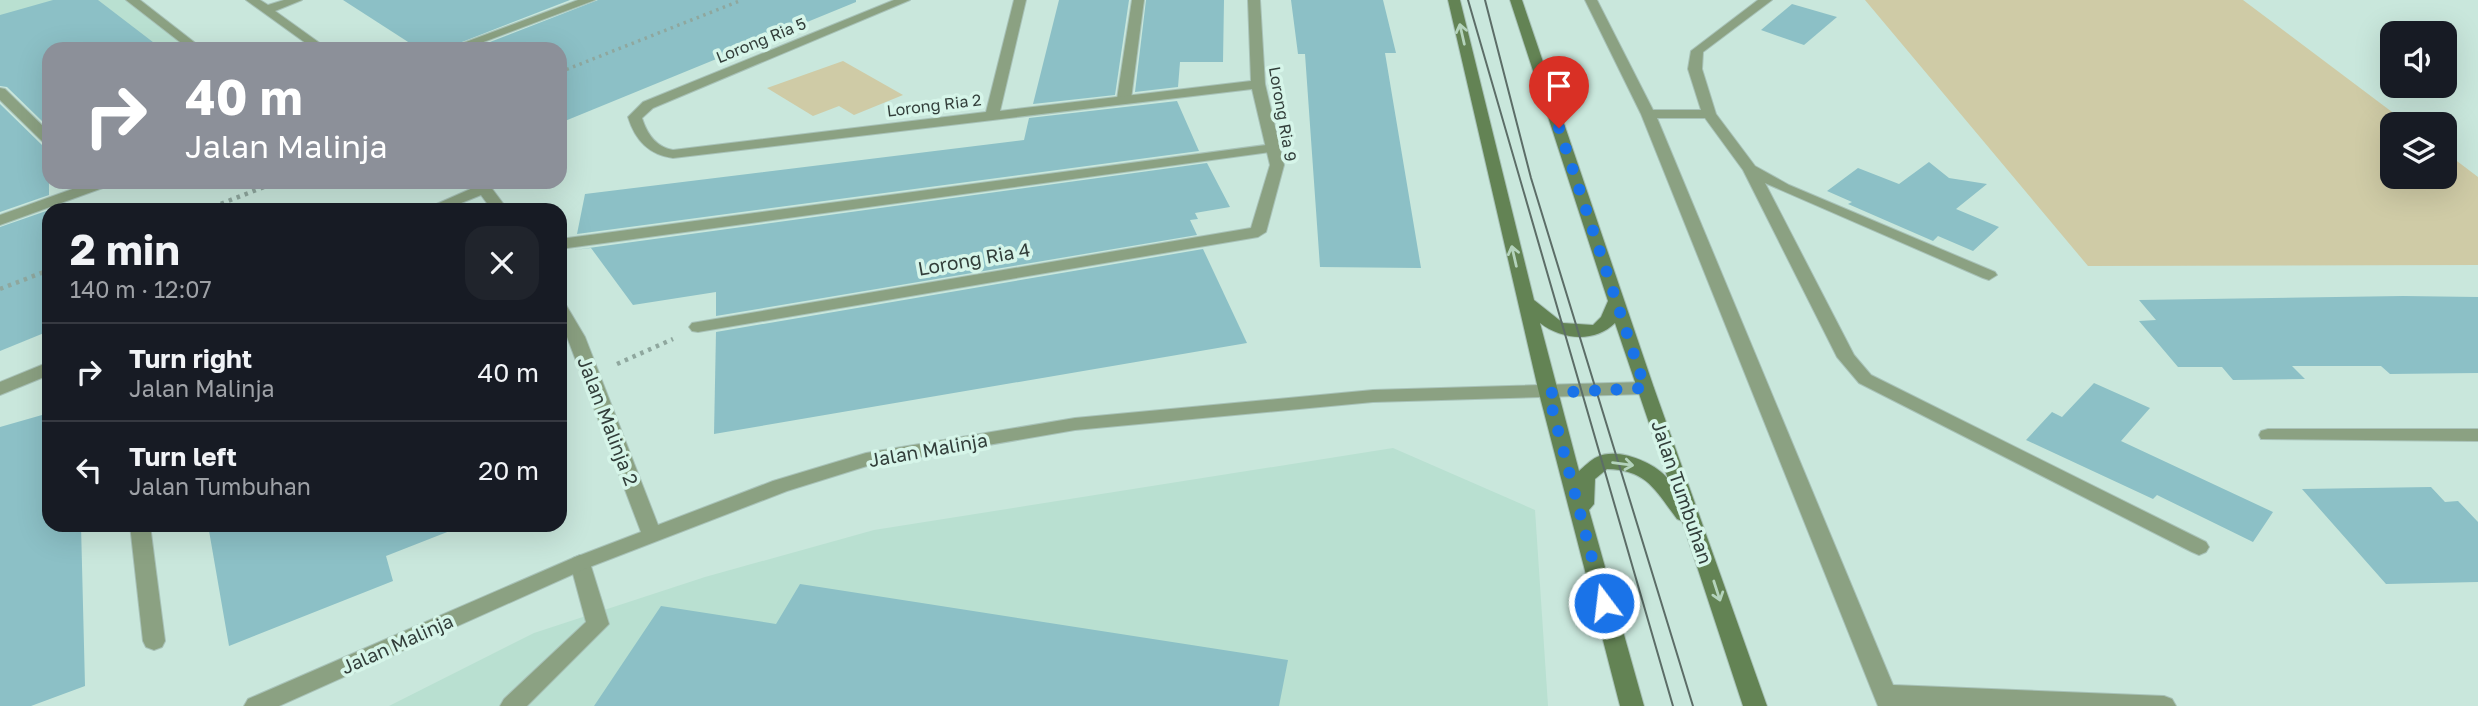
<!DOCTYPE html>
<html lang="en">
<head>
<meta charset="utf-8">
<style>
	body { margin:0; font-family:"Golos Text",sans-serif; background:#20242c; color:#f1f3f6; height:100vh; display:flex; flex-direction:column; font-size:26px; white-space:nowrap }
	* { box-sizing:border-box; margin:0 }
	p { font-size:23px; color:#9ea1a6 }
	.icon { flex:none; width:38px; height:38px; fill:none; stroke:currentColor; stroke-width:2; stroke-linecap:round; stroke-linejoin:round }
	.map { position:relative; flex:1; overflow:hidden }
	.drawer { position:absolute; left:42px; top:203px; width:525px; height:329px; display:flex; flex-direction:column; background:#171b24; border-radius:21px; box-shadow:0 7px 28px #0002 }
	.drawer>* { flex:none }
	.top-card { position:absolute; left:42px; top:42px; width:525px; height:147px; border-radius:21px; box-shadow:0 7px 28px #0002; background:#8c9099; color:#fff; overflow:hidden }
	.fabs { position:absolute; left:2380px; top:21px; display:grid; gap:14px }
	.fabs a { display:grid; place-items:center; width:77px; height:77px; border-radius:14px; background:#171b24; box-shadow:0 7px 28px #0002; font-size:35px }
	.pin { position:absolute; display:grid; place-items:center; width:60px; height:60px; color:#fff; margin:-72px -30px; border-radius:50% 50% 50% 0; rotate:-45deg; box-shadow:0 0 7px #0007 }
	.pin .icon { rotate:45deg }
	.me { position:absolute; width:77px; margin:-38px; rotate:345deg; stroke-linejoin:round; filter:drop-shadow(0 0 5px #0008) }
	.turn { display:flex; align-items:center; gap:24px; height:147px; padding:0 28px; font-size:32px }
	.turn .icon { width:91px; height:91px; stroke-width:2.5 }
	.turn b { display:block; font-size:49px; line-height:60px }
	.round { display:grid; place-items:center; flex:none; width:74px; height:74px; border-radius:21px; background:#20242c }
	.head { display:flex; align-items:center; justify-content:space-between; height:119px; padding:0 28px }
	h1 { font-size:42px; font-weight:700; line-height:52px }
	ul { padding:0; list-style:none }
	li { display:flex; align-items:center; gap:21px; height:98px; padding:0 28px; border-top:2px solid #363941 }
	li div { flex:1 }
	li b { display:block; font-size:26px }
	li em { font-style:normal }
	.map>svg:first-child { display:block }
	.built { fill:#b9e0d1 }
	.green { fill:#cfcba6 }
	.building { fill:#8cc0c6 }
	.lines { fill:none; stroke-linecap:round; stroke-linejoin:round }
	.service-casing { stroke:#a8c2b8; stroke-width:2 }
	.minor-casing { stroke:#a8c2b8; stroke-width:2 }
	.secondary-casing { stroke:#a8c2b8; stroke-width:2 }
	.path-far1 { stroke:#8fa79e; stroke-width:3.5; stroke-dasharray:2.5 4.5; stroke-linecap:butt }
	.path { stroke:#8fa79e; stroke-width:4.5; stroke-dasharray:3.5 5; stroke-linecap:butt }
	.service { fill:#8ba182; fill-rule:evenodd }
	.minor { fill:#8ba182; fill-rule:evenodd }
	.secondary { fill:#638354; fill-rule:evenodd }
	.tram { stroke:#5c6d67; stroke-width:2 }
	.oneway { stroke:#b4d3bc }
	.route { stroke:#1a73e8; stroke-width:12; stroke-dasharray:0 21.6 }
	.labels { text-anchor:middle; stroke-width:7; stroke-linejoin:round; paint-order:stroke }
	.far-street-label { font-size:16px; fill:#323e3a; stroke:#d6f5e9 }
	.street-label { font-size:19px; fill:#323e3a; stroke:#d6f5e9 }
</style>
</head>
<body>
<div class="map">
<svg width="2478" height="706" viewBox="0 0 2478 706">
	<rect width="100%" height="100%" fill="#c9e7dc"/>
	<g class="built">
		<path d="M 0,0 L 125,0 L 190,49 L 49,49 L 49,125 L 0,78 Z"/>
		<path d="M 1393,448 L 1535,510 L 1548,706 L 389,706 L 534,633 L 705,577 L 874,530 Z"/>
	</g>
	<g class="green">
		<path d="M 1865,0 L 2243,0 L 2408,124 L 2392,124 L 2392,177 L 2445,177 L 2445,152 L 2478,177 L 2478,265 L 2088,266 Z"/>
		<path d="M 843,61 L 903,95 L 854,115 L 839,106 L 813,116 L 767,88 Z"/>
	</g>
	<g class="building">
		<path d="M 53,0 L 98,0 L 162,49 L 49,49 L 49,119 L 42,121 L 7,87 L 0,86 L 0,15 Z"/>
		<path d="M 343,0 L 570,0 L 444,49 L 419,49 Z"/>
		<path d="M 598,0 L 856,0 L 856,2 L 560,123 L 560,49 L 472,49 Z"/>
		<path d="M 1059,0 L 1129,0 L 1115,95 L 1033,104 Z"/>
		<path d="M 1146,0 L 1224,0 L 1223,62 L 1180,62 L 1178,87 L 1135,92 Z"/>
		<path d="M 1291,0 L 1383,0 L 1396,53 L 1385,53 L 1421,268 L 1320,267 L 1305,54 L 1298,54 Z"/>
		<path d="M 1792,4 L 1837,17 L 1804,45 L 1761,30 Z"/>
		<path d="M 1177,101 L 1199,151 L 577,234 L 585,194 L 1024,140 L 1029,118 Z"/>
		<path d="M 0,104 L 42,145 L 49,146 L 49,195 L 0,212 Z"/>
		<path d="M 1929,162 L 1949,178 L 1987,184 L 1956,209 L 1999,227 L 1973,251 L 1938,236 L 1933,241 L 1848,204 L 1852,202 L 1827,191 L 1858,168 L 1899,184 Z"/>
		<path d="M 1207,163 L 1230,207 L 1195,213 L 1198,219 L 1190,220 L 1197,235 L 716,316 L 716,292 L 633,305 L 591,248 L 574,250 Z"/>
		<path d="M 49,210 L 49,331 L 0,351 L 0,227 Z"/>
		<path d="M 1203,249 L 1247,343 L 714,434 L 716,332 Z"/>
		<path d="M 2403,296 L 2478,297 L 2478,373 L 2390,374 L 2381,366 L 2292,366 L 2305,379 L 2233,380 L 2222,367 L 2178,367 L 2139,321 L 2156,320 L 2139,300 Z"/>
		<path d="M 2094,383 L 2150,408 L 2121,441 L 2273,512 L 2253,542 L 2157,495 L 2153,499 L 2026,440 L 2052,412 L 2062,417 Z"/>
		<path d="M 49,413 L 49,525 L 81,525 L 85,686 L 31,706 L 0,706 L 0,427 Z"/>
		<path d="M 2431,487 L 2445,502 L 2458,501 L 2478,522 L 2478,582 L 2386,584 L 2302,489 Z"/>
		<path d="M 208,525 L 460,525 L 460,527 L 386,556 L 393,581 L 229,646 Z"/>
		<path d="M 800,584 L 1288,660 L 1279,706 L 594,706 L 661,606 L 776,624 Z"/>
	</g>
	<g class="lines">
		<defs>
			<g id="service">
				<path d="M 126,0 L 140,0 L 203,49 L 189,49 Z"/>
				<path d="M 1132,0 L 1144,0 L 1131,99 L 1124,103 L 1117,99 Z"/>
				<path d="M 1585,0 L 1597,0 L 1653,110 L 1701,110 L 1688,69 L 1691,51 L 1758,0 L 1772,0 L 1703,52 L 1702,69 L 1716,114 L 1755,166 L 1789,185 L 1995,272 L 1997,275 L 1989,280 L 1983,278 L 1765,183 L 1854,355 L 1871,375 L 2206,542 L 2209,547 L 2206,552 L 2199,555 L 2192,552 L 1859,383 L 1837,357 L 1743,170 L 1705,118 L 1657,118 L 1893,685 L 2164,696 L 2172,699 L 2176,706 L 1878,706 L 1641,114 Z"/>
				<path d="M 0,88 L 5,89 L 49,132 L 49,144 L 44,143 L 0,100 Z"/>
				<path d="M 1273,144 L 1280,148 L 1278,151 L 560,249 L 560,239 Z"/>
				<path d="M 2268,429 L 2478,429 L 2478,441 L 2261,439 L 2259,435 L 2261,431 Z"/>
				<path d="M 580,555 L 587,558 L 590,563 L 609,624 L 527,706 L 500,706 L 504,699 L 586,622 L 570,563 L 573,558 Z"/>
			</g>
			<g id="minor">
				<path d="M 246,0 L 260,0 L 268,5 L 284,0 L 302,0 L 275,11 L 328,49 L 314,49 Z"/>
				<path d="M 578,0 L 595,0 L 465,49 L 447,49 Z"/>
				<path d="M 894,0 L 910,0 L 653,108 L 642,118 C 647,134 656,147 673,150 L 986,112 L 1014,0 L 1026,0 L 1000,111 L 1251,81 L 1248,0 L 1260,0 L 1265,84 L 1284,165 L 1266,232 L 1258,237 L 698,332 L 692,331 L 689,327 L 692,323 L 698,322 L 1251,228 L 1270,165 L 1252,89 L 673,158 C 649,155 635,140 628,117 L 643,102 Z"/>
				<path d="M 92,182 L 113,182 L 111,185 L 0,225 L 0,215 Z"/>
				<path d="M 472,182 L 487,182 L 508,210 L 492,210 L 481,195 L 444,210 L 423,210 L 475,187 Z"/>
				<path d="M 560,304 L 566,305 L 585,337 L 658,525 L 773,481 L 866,453 L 1075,418 L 1373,390 L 1645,382 L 1654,388 L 1645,394 L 1373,402 L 1075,430 L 867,466 L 787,491 L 587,568 L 279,706 L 244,706 L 248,699 L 573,558 L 641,532 L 567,337 L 560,324 Z"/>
				<path d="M 49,362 L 49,375 L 0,395 L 0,382 Z"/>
				<path d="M 130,525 L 150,525 L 165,641 L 162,647 L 154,650 L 146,647 L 143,641 Z"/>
			</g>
			<path id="secondary" d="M 1448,0 L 1460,0 L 1534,300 L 1563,323 L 1593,325 L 1601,317 L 1608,301 L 1510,0 L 1522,0 L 1654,388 L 1767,706 L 1743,706 L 1682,521 L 1677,519 C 1655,490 1647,470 1607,469 L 1595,479 L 1594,504 L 1589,510 L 1644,706 L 1620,706 L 1539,393 ZM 1540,323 C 1562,340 1595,343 1615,323 L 1668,479 C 1655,462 1617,447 1597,457 C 1590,460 1584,467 1579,471 Z"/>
		</defs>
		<use href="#service" class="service-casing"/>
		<use href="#minor" class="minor-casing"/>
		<use href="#secondary" class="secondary-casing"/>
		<g class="path-far1">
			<path d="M 560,72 L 742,0"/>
			<path d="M 264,187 L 278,182"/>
		</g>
		<g class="path">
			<path d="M 205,210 L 269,185"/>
			<path d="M 0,289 L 49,270"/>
			<path d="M 617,364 L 673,339"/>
		</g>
		<use href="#service" class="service"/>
		<use href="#minor" class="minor"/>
		<use href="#secondary" class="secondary"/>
		<g class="tram">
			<path d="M 1468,0 L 1673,706"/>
			<path d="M 1485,0 L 1531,178 L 1693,706"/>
		</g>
	</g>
	<defs><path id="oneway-shaft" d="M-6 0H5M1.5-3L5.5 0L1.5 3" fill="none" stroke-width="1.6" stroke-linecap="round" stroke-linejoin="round" transform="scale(1.75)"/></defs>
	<g class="oneway">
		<use href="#oneway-shaft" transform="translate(1462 34) rotate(-103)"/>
		<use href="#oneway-shaft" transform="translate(1514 256) rotate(-103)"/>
		<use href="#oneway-shaft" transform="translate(1623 464) rotate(7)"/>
		<use href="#oneway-shaft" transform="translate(1717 591) rotate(72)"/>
	</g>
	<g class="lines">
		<path class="route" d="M 1559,128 L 1645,388 L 1548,393 L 1604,603"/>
	</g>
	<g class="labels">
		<g class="far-street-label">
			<text transform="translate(761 40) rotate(-22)" y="6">Lorong Ria 5</text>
			<text transform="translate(934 105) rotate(-7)" y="6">Lorong Ria 2</text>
			<text transform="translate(1283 114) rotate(80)" y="6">Lorong Ria 9</text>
		</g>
		<g class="street-label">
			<text transform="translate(974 259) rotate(-10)" y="7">Lorong Ria 4</text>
			<text transform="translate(608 421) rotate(69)" y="7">Jalan Malinja 2</text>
			<text transform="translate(928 450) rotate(-10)" y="7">Jalan Malinja</text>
			<text transform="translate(1682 492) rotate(71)" y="7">Jalan Tumbuhan</text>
			<text transform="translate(397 644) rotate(-24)" y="7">Jalan Malinja</text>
		</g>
	</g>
</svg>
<div class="fabs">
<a><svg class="icon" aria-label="sound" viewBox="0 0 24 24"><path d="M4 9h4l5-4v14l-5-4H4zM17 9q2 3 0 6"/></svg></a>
<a><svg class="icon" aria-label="layers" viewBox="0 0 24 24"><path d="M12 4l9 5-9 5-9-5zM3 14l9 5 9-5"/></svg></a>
</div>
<div class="pin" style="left:1559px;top:128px;background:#d93025"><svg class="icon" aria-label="arrive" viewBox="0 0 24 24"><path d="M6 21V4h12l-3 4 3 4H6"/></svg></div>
<svg class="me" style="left:1604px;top:603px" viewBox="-20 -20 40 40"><circle r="17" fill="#1a73e8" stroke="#fff" stroke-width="3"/><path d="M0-11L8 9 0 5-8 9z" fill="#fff"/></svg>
<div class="top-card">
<div class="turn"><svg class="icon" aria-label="right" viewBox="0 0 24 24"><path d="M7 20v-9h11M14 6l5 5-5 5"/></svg><div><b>40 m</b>Jalan Malinja</div></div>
</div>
<section class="drawer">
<div class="head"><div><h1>2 min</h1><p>140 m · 12:07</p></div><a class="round"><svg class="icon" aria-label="close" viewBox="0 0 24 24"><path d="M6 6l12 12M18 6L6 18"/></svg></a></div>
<ul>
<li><svg class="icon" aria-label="right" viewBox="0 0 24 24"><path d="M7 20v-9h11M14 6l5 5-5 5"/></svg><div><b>Turn right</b><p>Jalan Malinja</p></div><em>40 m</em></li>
<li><svg class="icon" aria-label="left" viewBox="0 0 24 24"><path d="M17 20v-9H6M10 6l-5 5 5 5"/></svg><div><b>Turn left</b><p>Jalan Tumbuhan</p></div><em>20 m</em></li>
</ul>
</section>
</div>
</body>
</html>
